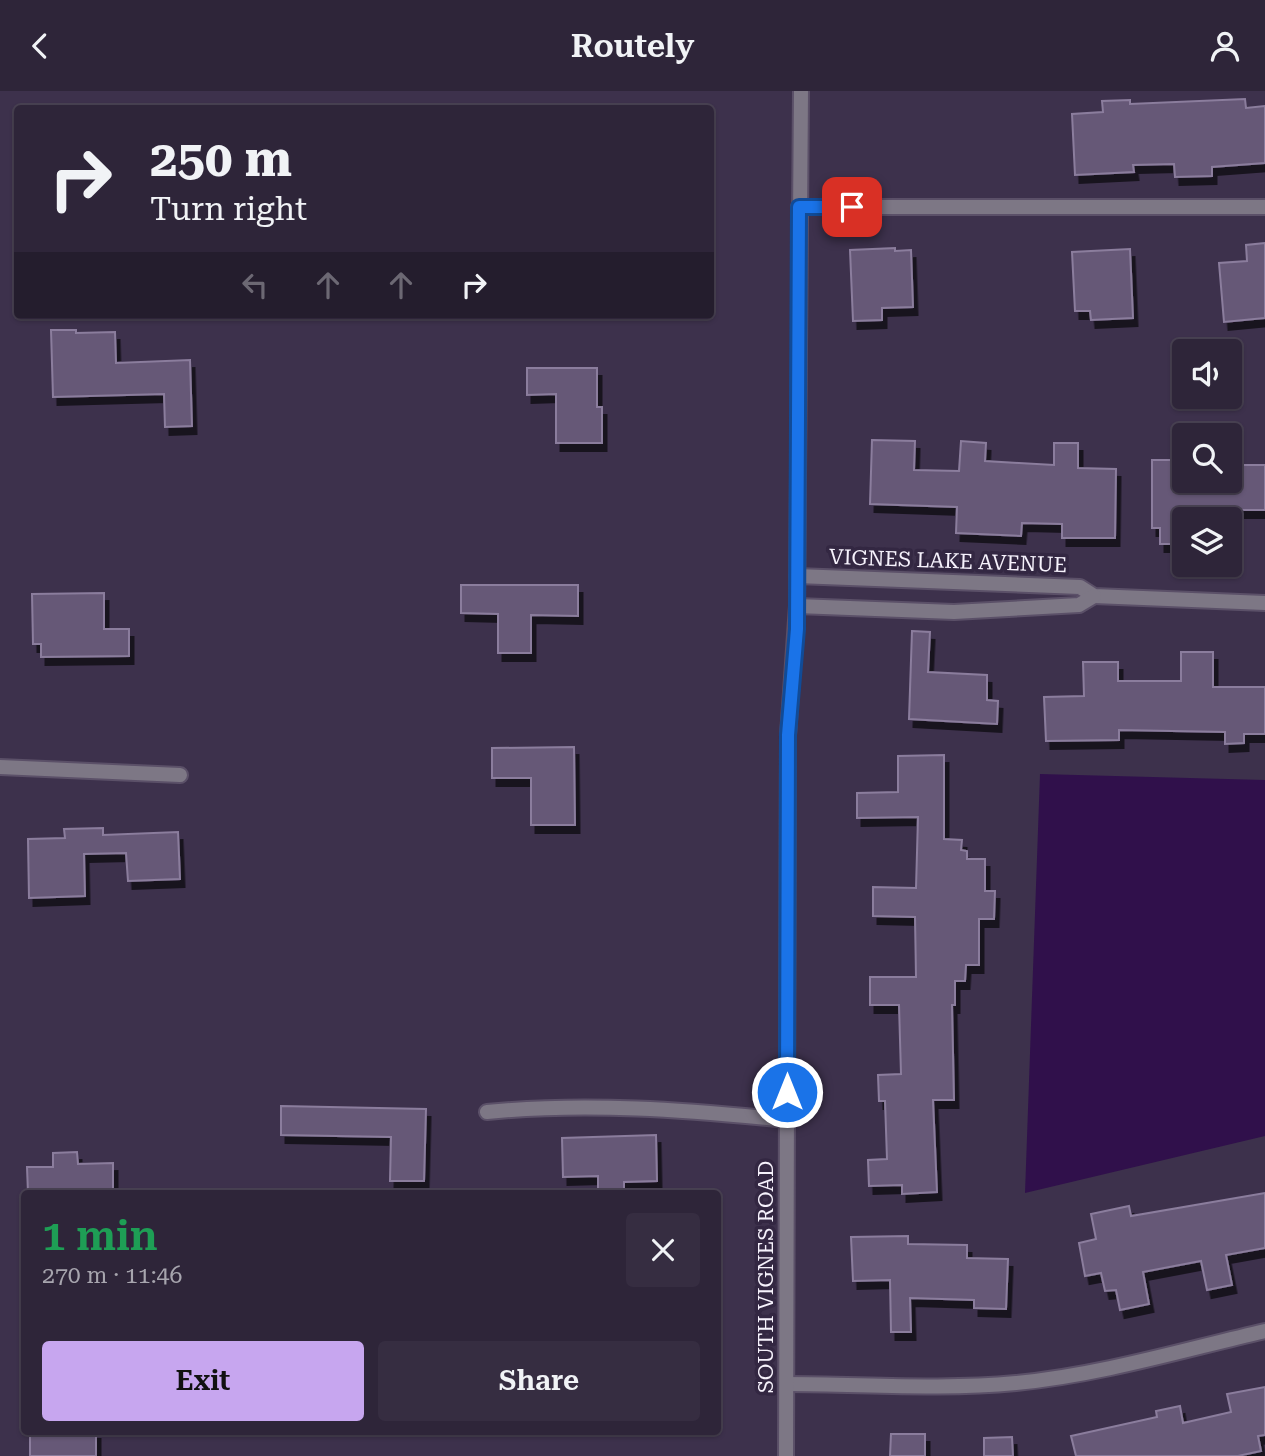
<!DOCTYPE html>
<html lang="en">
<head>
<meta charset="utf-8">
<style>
	body { margin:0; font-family:"Roboto Serif",serif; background:#362d41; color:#f1f3f6; height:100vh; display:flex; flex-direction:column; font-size:26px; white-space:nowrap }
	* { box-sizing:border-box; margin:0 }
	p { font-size:23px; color:#a7a5ae }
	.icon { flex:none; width:38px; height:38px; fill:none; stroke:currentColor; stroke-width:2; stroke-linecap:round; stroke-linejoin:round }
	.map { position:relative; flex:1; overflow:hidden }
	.drawer { position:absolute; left:21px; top:1099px; width:700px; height:245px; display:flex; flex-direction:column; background:#2e2539; border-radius:7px; box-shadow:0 2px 5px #0004,0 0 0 2px #494253 }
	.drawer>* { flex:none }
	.top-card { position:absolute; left:14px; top:14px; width:700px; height:214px; border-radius:7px; box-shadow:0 2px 5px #0004,0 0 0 2px #494253; background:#2e2539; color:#f1f3f6; overflow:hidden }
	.tools { position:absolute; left:1172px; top:248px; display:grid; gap:14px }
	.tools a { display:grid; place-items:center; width:70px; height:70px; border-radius:7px; background:#2e2539; box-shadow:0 2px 5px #0004,0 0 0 2px #494253; font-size:35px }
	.pin { position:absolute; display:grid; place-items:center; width:60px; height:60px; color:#fff; margin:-30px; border-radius:14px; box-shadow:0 4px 10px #0006 }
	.me { position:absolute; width:77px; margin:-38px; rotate:0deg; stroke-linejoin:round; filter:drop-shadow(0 0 5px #0008) }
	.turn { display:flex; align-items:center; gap:24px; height:147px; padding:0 21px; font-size:32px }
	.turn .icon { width:91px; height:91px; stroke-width:2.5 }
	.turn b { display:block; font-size:49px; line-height:60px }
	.lanes { display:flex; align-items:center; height:66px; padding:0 21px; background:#0003; justify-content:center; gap:35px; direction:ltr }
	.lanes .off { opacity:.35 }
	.round { display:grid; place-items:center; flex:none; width:74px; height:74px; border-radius:7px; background:#362d41 }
	.overview { display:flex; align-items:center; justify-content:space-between; height:119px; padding:0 21px }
	h1 { font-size:42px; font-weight:600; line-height:52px; color:#1e9e55 }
	.button { display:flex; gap:14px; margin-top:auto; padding:14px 21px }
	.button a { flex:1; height:80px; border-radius:7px; background:#c7a6ef; color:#111; font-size:28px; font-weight:600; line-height:80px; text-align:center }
	.button a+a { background:#362d41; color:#f1f3f6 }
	header { display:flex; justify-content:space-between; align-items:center; height:91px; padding:0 21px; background:#2e2539; font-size:32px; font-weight:600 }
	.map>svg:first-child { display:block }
	.water { fill:#30104b }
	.building { fill:#665977; stroke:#8b7d9d; stroke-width:2; filter:url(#shadow) }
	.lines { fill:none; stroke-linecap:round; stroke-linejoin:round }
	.lane-casing { stroke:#5b5068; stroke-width:18 }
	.street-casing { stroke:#5b5068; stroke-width:18 }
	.lane { stroke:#7d7785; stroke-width:14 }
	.street { stroke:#7d7785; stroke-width:14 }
	.route-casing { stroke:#114b97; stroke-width:18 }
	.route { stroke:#1a73e8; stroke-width:12 }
	.labels { text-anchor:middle; stroke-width:7; stroke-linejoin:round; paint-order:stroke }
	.street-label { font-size:21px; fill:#f6f2fc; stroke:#332742 }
</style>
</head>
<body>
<header><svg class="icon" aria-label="back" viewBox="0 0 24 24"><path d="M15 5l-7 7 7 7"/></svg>Routely<svg class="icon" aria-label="person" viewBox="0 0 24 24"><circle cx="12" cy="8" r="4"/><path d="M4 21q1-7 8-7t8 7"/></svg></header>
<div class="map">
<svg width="1265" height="1365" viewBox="0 0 1265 1365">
	<defs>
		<filter id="shadow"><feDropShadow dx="4.5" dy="8" stdDeviation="0" flood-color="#0009"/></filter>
	</defs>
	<rect width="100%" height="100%" fill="#3d314c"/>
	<path class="water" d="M 1040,683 L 1265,689 L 1265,1045 L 1025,1102 Z"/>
	<g class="building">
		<path d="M 1245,8 L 1246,17 L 1265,15 L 1265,72 L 1212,76 L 1212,85 L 1175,86 L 1174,73 L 1133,74 L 1134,81 L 1075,84 L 1072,23 L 1103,21 L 1102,10 L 1130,9 L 1130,13 Z"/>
		<path d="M 1265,152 L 1265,227 L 1224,231 L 1219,172 L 1247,170 L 1246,154 Z"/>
		<path d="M 895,157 L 895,160 L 911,159 L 913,216 L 882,217 L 882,229 L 853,230 L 850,159 Z"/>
		<path d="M 1130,158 L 1133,227 L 1091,229 L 1090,220 L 1075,220 L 1072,161 Z"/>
		<path d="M 51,239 L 76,239 L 76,242 L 115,241 L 116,272 L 190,269 L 192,335 L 165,336 L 164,303 L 53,306 Z"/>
		<path d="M 527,277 L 597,277 L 597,316 L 602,316 L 602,352 L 556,352 L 556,303 L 527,304 Z"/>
		<path d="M 872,349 L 915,350 L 914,379 L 959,380 L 961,350 L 986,352 L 985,370 L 1054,374 L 1054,352 L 1078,352 L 1078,377 L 1116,378 L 1115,447 L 1062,447 L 1062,433 L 1022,432 L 1021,445 L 956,442 L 957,416 L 870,413 Z"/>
		<path d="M 1152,369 L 1176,369 L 1176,388 L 1185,388 L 1185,390 L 1231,390 L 1231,374 L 1265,374 L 1265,419 L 1201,419 L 1201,429 L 1185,429 L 1185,453 L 1160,453 L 1160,437 L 1152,437 Z"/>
		<path d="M 461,494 L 578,494 L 578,525 L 531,524 L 531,562 L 498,562 L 498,523 L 461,522 Z"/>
		<path d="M 104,502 L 104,538 L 129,538 L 129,565 L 41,566 L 41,553 L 33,553 L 32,503 Z"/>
		<path d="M 912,540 L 930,541 L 928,581 L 987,584 L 987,609 L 998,610 L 997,633 L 909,628 Z"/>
		<path d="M 1181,561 L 1213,561 L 1213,596 L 1265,596 L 1265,643 L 1244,643 L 1244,652 L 1225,653 L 1225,641 L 1119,639 L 1119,649 L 1046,650 L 1044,606 L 1084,605 L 1083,571 L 1118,571 L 1118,590 L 1181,590 Z"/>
		<path d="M 574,656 L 575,734 L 531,734 L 531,687 L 492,687 L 492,657 Z"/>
		<path d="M 944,664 L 944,748 L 962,749 L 961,759 L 967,760 L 967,768 L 985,768 L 985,800 L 995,800 L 994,828 L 979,828 L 979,874 L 966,874 L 965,890 L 955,890 L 955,914 L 952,914 L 954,1009 L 933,1009 L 937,1101 L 902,1103 L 902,1094 L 869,1095 L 868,1069 L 887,1068 L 885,1010 L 879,1010 L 878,984 L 901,983 L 899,914 L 870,914 L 870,886 L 916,886 L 915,826 L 873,825 L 873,796 L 916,797 L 918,726 L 857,727 L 857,702 L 898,701 L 898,665 Z"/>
		<path d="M 103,737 L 103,744 L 178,741 L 180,788 L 128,790 L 126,762 L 84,763 L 85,805 L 29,807 L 28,748 L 65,747 L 64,738 Z"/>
		<path d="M 281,1015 L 426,1018 L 424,1090 L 390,1090 L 391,1046 L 281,1044 Z"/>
		<path d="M 656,1044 L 657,1090 L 624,1091 L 624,1102 L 598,1102 L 598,1085 L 563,1086 L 562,1047 Z"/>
		<path d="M 77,1061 L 78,1073 L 113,1072 L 113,1102 L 28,1102 L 27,1076 L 53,1076 L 53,1062 Z"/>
		<path d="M 1265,1102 L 1265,1157 L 1226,1164 L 1232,1194 L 1207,1199 L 1201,1170 L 1143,1181 L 1149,1213 L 1120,1219 L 1116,1199 L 1105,1200 L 1101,1182 L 1085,1185 L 1079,1152 L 1096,1148 L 1091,1123 L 1129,1115 L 1131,1125 Z"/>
		<path d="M 908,1145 L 908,1153 L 967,1154 L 967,1167 L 1008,1168 L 1006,1218 L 974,1217 L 974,1209 L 910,1207 L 911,1241 L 891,1241 L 890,1189 L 853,1190 L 851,1146 Z"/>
		<path d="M 1265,1296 L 1265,1344 L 1258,1345 L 1261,1360 L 1238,1365 L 1076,1365 L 1071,1345 L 1157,1326 L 1156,1320 L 1180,1315 L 1183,1332 L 1231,1321 L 1227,1303 Z"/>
		<rect x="30" y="1340" width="66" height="25"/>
		<path d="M 891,1343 L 925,1343 L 925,1365 L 890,1365 Z"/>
		<path d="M 1012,1346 L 1013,1365 L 984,1365 L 984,1347 Z"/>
	</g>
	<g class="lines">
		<defs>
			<path id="lane" d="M 487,1021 C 587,1011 687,1019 787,1029"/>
			<g id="street">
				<path d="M 799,116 L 1265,116"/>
				<path d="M 797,485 L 1080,496 L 1094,505 L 1265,512"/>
				<path d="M 797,515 L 954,521 L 1079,514 L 1094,505"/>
				<path d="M 0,676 L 180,684"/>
				<path d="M 787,1293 C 863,1293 940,1299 1016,1292 C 1100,1284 1183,1259 1265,1240"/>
				<path d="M 786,1365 L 788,644 L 797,515 L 801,0"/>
			</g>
		</defs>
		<use href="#lane" class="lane-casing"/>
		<use href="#street" class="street-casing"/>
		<use href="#lane" class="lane"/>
		<use href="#street" class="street"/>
	</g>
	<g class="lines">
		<defs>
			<path id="route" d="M 787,1001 L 788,644 L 797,538 L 799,116 L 852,116"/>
		</defs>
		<use href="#route" class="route-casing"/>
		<use href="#route" class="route"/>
	</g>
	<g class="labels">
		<g class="street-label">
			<text transform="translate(948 470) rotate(2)" y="7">VIGNES LAKE AVENUE</text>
			<text transform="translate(766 1186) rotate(-90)" y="7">SOUTH VIGNES ROAD</text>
		</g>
	</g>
</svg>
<div class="tools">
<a><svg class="icon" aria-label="sound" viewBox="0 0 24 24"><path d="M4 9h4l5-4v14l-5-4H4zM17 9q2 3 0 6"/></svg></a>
<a><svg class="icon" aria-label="search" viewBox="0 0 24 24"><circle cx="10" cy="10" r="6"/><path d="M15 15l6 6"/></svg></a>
<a><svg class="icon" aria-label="layers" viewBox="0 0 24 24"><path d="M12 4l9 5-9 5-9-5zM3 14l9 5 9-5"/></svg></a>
</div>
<div class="pin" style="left:852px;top:116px;background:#d93025"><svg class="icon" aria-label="arrive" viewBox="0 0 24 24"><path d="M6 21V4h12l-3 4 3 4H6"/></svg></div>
<svg class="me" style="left:787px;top:1001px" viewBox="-20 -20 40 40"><circle r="17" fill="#1a73e8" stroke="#fff" stroke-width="3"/><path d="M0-11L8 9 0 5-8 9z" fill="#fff"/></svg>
<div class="top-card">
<div class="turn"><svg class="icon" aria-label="right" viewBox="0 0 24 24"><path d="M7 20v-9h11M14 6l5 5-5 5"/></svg><div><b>250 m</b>Turn right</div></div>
<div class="lanes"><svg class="icon off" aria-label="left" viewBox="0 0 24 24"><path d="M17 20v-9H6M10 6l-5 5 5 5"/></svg><svg class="icon off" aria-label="ahead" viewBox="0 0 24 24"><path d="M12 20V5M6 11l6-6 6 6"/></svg><svg class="icon off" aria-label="ahead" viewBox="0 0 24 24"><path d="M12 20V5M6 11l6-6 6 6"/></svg><svg class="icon" aria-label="right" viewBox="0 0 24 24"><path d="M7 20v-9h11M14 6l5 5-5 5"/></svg></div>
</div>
<section class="drawer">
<div class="overview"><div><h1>1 min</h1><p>270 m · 11:46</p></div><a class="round"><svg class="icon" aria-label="close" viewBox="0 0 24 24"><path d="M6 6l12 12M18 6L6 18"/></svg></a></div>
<div class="button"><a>Exit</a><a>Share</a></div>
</section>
</div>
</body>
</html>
